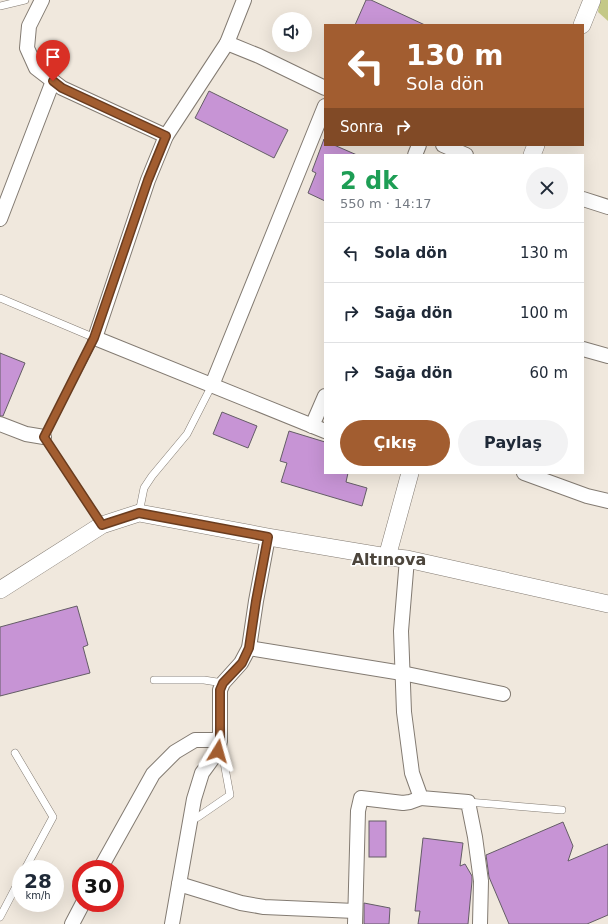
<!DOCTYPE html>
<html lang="tr">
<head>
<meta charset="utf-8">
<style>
	body { margin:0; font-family:"DejaVu Sans",sans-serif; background:#f2f2f3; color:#1f2937; height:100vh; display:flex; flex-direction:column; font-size:15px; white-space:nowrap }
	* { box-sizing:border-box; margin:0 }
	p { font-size:13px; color:#747a83 }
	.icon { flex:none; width:22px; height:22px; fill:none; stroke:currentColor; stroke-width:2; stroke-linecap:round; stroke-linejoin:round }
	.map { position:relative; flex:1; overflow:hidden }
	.details { position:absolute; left:324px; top:154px; width:260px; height:320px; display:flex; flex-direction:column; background:#fff; border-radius:0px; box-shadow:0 4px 16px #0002 }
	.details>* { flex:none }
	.guide { position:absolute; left:324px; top:24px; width:260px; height:122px; border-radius:0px; box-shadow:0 4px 16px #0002; background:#a25d30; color:#fff; overflow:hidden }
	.tools { position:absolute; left:272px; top:12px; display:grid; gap:8px }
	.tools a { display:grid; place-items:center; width:40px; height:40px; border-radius:50%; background:#fff; box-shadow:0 4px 16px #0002; font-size:20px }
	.speed { position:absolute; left:12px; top:860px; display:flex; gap:8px; font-size:20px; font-weight:700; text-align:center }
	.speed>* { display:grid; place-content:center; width:52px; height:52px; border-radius:50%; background:#fff; box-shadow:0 4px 16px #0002; line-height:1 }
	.speed small { font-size:10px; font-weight:400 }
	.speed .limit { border:6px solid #d22; background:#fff; color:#111 }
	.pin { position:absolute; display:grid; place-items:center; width:34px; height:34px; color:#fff; margin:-41px -17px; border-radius:50% 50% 50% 0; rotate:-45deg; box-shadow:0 0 4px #0007 }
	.pin .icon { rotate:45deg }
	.me { position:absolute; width:44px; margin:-22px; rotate:8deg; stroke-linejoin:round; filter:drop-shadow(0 0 3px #0008) }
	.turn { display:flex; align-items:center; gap:14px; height:84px; padding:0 16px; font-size:18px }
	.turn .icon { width:52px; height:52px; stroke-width:2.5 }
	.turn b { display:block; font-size:28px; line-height:34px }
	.then { display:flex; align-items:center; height:38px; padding:0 16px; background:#0003; gap:8px; font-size:15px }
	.round { display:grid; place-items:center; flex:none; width:42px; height:42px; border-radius:21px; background:#f2f2f3 }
	.summary { display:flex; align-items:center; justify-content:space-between; height:68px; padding:0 16px }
	h1 { font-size:24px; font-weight:700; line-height:30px; color:#1e9e55 }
	.action { display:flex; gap:8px; margin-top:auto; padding:8px 16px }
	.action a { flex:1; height:46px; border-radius:24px; background:#a25d30; color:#fff; font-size:16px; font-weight:700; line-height:46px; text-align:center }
	.action a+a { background:#f2f2f3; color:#1f2937 }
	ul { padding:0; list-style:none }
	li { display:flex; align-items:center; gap:12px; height:60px; padding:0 16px; border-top:1px solid #e0e1e3 }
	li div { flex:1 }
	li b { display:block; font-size:15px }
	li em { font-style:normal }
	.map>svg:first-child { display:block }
	.green { fill:#c4c886 }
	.building { fill:#c794d5; stroke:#645d66 }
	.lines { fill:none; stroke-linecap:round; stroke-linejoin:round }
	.service-casing { stroke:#837b72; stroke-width:8 }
	.minor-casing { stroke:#837b72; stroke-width:16 }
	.tertiary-casing { stroke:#837b72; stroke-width:18 }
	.service { stroke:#fff; stroke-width:7 }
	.minor { stroke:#fff; stroke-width:14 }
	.tertiary { stroke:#fff; stroke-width:17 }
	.route-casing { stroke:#693c1f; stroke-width:10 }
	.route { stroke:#a25d30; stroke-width:7 }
	.labels { text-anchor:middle; stroke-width:3; stroke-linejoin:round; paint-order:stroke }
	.quarter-label { font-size:16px; font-weight:bold; fill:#4c453c; stroke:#fff }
</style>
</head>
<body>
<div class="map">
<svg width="608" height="924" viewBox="0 0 608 924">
	<rect width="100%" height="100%" fill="#f0e8dd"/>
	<path class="green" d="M 600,0 L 608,0 L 608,21 L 598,12 Z"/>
	<g class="building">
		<path d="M 366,0 L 371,0 L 425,25 L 355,25 Z"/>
		<path d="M 209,91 L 288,130 L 274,158 L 195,118 Z"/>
		<path d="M 324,139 L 325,145 L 334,145 L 357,155 L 325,155 L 325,201 L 308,193 L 316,173 L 312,171 Z"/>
		<path d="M 0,353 L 25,363 L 3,416 L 0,416 Z"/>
		<path d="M 222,412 L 257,426 L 248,448 L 213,434 Z"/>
		<path d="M 289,431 L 325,442 L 325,473 L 348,473 L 346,482 L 367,488 L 362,506 L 281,482 L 287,463 L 280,461 Z"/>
		<path d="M 77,606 L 88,645 L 83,647 L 90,673 L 0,696 L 0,627 Z"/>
		<rect x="369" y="821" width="17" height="36"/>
		<path d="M 563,822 L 573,846 L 568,861 L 608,844 L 608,915 L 587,924 L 509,924 L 489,877 L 486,855 Z"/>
		<path d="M 423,838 L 463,843 L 460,866 L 465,864 L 472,876 L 472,881 L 468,924 L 418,924 L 420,911 L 415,911 Z"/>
		<path d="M 364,903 L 390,908 L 389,924 L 364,924 Z"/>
	</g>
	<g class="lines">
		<defs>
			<g id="service">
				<path d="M 0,6 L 25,0"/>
				<path d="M 0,298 L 95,338 L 44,437 L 102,525"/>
				<path d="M 139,513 L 144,488 L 152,476 L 187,434 L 212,385"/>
				<path d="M 154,680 L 204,680 L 223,683"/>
				<path d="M 15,753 L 53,817 L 25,869"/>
				<path d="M 468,802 L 562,810"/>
				<path d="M 190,821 L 198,817 L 230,795 L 223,757 L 218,751"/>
				<path d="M 0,917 L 21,877"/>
			</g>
			<g id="minor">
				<path d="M 42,0 L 29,26 L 27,48 L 36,68 L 62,88 L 166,136"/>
				<path d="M 244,0 L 227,43 L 166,136 L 148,180 L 95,338 L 325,431"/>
				<path d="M 227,43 L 259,56 L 325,88"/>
				<path d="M 443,145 L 466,155"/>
				<path d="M 415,155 L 419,145"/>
				<path d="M 583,199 L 608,207"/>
				<path d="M 0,219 L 53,81"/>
				<path d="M 583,349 L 608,356"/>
				<path d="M 212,385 L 325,106"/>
				<path d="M 0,424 L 26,434 L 44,437"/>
				<path d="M 312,426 L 325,396"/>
				<path d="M 524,473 L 587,496 L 608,501"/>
				<path d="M 407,559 L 401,631 L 404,712 L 412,773 L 421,798 L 468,802 L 475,837 L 481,881 L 480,924"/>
				<path d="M 249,648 L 402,673 L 503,694"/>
				<path d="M 100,869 L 153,774 L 175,752 L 195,740 L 220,740"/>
				<path d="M 179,884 L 241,903 L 264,907 L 355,911"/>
				<path d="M 72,924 L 83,903"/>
				<path d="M 172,924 L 194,799 L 202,773 L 218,751 L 220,740 L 220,690 L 223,683 L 241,663 L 249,648 L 256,601 L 268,537"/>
				<path d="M 355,924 L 358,811 L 361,798 L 403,803 L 410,802 L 421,798"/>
			</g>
			<g id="tertiary">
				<path d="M 582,25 L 592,0"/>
				<path d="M 532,155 L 536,145"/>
				<path d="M 387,557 L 410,473"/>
				<path d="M 0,590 L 102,525 L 139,513 L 268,537 L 387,557 L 407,559 L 608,604"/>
			</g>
		</defs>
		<use href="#service" class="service-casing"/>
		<use href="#minor" class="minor-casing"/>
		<use href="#tertiary" class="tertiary-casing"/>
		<use href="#service" class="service"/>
		<use href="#minor" class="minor"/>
		<use href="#tertiary" class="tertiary"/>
	</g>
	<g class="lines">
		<defs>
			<path id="route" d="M 53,81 L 62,88 L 166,136 L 148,180 L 94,338 L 44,437 L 102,525 L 139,513 L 268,537 L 256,601 L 249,648 L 242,663 L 223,683 L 220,690 L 220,740 L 218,751"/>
		</defs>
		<use href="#route" class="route-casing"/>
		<use href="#route" class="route"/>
	</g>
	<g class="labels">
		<g class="quarter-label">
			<text x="389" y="565">Altınova</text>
		</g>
	</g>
</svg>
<div class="tools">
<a><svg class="icon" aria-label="sound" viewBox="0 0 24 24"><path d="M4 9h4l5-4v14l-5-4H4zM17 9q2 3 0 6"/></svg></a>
</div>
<div class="speed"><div>28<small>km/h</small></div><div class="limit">30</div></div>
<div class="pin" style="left:53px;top:81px;background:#d93025"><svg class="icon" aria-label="arrive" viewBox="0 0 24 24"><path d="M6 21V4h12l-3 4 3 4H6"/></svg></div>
<svg class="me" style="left:218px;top:751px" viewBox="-20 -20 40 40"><path d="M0-17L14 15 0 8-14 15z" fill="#a25d30" stroke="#fff" stroke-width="4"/></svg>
<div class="guide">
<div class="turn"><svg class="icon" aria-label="left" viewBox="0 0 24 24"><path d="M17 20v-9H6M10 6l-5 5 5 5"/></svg><div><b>130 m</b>Sola dön</div></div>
<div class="then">Sonra<svg class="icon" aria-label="right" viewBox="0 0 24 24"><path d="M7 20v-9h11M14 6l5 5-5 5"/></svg></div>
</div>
<section class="details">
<div class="summary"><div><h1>2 dk</h1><p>550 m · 14:17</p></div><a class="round"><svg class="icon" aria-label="close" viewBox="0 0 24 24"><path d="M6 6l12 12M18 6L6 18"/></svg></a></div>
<ul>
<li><svg class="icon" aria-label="left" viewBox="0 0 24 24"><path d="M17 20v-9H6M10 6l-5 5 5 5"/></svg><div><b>Sola dön</b></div><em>130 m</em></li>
<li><svg class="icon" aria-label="right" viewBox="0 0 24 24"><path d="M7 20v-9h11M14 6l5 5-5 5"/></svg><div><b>Sağa dön</b></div><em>100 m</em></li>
<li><svg class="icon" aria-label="right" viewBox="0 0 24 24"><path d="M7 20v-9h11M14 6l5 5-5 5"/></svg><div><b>Sağa dön</b></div><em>60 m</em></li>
</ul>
<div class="action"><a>Çıkış</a><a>Paylaş</a></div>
</section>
</div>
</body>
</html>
